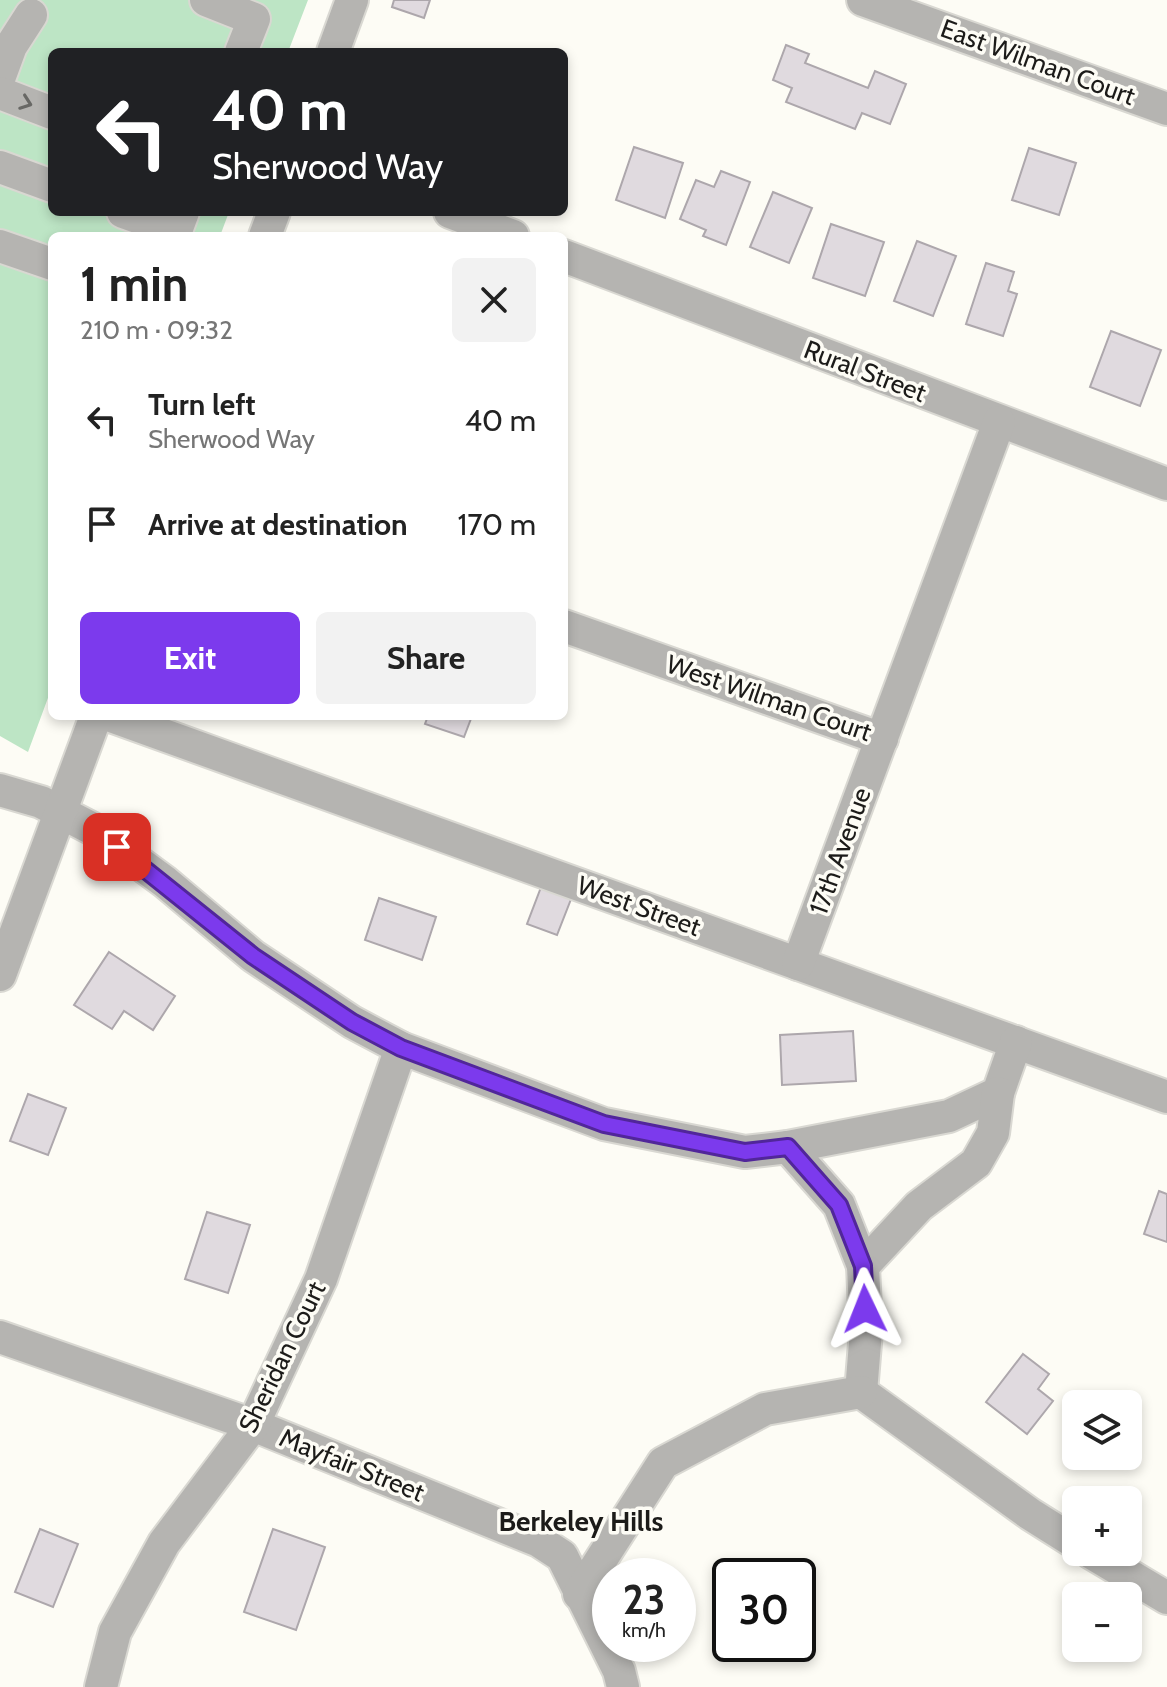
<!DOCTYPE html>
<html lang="en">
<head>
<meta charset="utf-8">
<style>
	body { margin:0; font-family:Cabin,sans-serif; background:#f2f2f2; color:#222; height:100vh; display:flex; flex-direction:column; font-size:30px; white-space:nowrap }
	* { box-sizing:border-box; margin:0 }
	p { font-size:26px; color:#767676 }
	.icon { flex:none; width:44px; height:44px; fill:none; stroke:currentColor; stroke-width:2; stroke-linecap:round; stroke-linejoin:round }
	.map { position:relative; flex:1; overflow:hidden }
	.sheet { position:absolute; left:48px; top:232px; width:520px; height:488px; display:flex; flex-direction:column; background:#fff; border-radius:12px; box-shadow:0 4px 12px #0003 }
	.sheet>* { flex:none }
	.top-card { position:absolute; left:48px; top:48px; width:520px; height:168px; border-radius:12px; box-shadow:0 4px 12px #0003; background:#202124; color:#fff; overflow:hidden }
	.tools { position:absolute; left:1062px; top:1390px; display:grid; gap:16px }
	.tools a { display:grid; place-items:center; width:80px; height:80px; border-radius:12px; background:#fff; box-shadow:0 4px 12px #0003; font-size:40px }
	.speed { position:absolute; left:592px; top:1558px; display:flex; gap:16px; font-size:40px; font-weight:700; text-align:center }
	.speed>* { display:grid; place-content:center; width:104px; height:104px; border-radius:50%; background:#fff; box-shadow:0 4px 12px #0003; line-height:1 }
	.speed small { font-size:20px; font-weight:400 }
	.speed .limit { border:4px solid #111; border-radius:12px; background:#fff; color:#111 }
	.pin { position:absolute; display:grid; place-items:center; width:68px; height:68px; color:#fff; margin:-34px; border-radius:16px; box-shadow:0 4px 12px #0006 }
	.me { position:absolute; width:88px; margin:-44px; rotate:358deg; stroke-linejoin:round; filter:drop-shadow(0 0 6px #0008) }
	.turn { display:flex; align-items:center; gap:28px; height:168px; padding:0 32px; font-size:36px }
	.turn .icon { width:104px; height:104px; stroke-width:2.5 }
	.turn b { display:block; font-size:56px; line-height:68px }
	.round { display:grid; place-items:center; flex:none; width:84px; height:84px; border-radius:12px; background:#f2f2f2 }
	.overview { display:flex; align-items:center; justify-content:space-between; height:136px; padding:0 32px }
	h1 { font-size:48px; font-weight:800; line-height:60px }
	.primary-button { display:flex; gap:16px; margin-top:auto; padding:16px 32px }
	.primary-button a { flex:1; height:92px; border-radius:12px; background:#7c3aed; color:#fff; font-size:32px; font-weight:800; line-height:92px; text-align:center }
	.primary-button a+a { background:#f2f2f2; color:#222 }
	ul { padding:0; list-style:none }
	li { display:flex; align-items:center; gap:24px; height:104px; padding:0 32px }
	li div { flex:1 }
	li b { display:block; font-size:30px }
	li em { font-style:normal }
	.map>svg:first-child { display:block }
	.green { fill:#bde5c5 }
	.building { fill:#e0dadf; stroke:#ada7ac; stroke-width:2 }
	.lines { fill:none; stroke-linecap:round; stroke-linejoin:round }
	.minor-casing { stroke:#d9d8d2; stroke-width:36 }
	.minor { stroke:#b5b4b1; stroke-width:32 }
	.oneway { stroke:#686865 }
	.route-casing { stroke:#51269a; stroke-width:20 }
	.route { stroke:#7c3aed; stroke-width:14 }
	.labels { text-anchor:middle; stroke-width:7; stroke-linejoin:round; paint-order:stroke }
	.street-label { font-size:26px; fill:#1c1b19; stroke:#fdfcf5 }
	.neighbourhood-label { font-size:28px; font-weight:bold; fill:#1c1b19; stroke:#fdfcf5 }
</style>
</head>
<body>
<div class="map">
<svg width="1167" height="1687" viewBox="0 0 1167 1687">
	<rect width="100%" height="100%" fill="#fdfcf5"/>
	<path class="green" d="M 0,0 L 308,0 L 288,52 L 52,52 L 52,212 L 229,212 L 220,236 L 52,236 L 52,687 L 28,752 L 0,736 Z"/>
	<g class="building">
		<path d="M 394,0 L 430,0 L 424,18 L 392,7 Z"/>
		<path d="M 786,45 L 809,54 L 805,63 L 868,88 L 875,71 L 906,84 L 890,124 L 862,113 L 855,129 L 786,102 L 792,88 L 773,80 Z"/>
		<path d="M 634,147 L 683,163 L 665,218 L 616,200 Z"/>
		<path d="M 1029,148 L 1076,163 L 1059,215 L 1012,200 Z"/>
		<path d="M 721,171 L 750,182 L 726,245 L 703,236 L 706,230 L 680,219 L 696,180 L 714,187 Z"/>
		<path d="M 773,192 L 812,208 L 789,263 L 750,247 Z"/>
		<path d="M 831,224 L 884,242 L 865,296 L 813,278 Z"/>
		<path d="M 917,241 L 956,256 L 933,316 L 894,301 Z"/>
		<path d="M 986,263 L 1014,272 L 1008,291 L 1017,294 L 1003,336 L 966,324 Z"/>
		<path d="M 1111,331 L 1161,350 L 1140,406 L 1090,387 Z"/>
		<path d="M 428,716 L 472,716 L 464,737 L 425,724 Z"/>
		<path d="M 543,882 L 573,894 L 557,935 L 527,924 Z"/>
		<path d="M 379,898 L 436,917 L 422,960 L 365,940 Z"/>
		<path d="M 109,952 L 175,996 L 153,1030 L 124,1011 L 112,1029 L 74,1005 Z"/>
		<path d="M 853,1031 L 856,1081 L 782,1085 L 780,1035 Z"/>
		<path d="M 28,1094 L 66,1108 L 48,1155 L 10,1141 Z"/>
		<path d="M 1159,1191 L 1167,1194 L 1167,1242 L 1144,1234 Z"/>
		<path d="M 207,1212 L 250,1225 L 228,1293 L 185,1279 Z"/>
		<path d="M 1023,1354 L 1049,1374 L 1038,1389 L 1053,1401 L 1027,1434 L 986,1402 Z"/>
		<path d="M 40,1529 L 78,1544 L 53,1607 L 15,1592 Z"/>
		<path d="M 273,1529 L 325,1547 L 296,1630 L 244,1612 Z"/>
	</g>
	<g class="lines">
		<defs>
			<g id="minor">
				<path d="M 206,0 L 254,19 L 241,52"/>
				<path d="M 863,0 L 1167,109"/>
				<path d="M 333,52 L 352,0"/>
				<path d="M 0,76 L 11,46 L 31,15"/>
				<path d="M 0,93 L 52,113"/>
				<path d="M 0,167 L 52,186"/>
				<path d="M 123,212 L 176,231 L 183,212"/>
				<path d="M 450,212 L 513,236"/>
				<path d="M 265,236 L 274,212"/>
				<path d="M 0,246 L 52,264"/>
				<path d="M 564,256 L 1167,484"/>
				<path d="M 564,626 L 882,739"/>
				<path d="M 111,716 L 1167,1097"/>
				<path d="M 0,790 L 41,802 L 93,829 L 165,882 L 253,956 L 352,1022 L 401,1048 L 604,1124 L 745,1152 L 788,1147 L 949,1116 L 998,1093 L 1016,1042"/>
				<path d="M 798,964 L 999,422"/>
				<path d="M 0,975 L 96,716"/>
				<path d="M 788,1147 L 839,1205 L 863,1266"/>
				<path d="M 0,1337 L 253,1425 L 539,1541 L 562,1556 L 619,1671 L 623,1687"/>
				<path d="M 861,1392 L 866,1331 L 863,1266 L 919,1206 L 976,1163 L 993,1133 L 998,1093"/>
				<path d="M 861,1392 L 1030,1514 L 1076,1543"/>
				<path d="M 1090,1552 L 1167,1598"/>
				<path d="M 579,1594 L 663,1463 L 765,1409 L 861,1392"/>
				<path d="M 101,1687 L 115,1632 L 164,1543 L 253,1425 L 321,1279 L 401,1048"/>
			</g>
		</defs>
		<use href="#minor" class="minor-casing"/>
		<use href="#minor" class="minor"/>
	</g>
	<defs><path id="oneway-chevron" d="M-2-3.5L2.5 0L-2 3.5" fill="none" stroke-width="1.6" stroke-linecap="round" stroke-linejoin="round" transform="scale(2)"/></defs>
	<use class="oneway" href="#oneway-chevron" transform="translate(26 103) rotate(20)"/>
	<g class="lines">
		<defs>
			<path id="route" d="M 117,847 L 253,956 L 352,1022 L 401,1048 L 604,1124 L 745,1152 L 788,1147 L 839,1205 L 863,1266 L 865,1309"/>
		</defs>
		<use href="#route" class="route-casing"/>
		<use href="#route" class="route"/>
	</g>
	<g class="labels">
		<g class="street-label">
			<text transform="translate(1038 62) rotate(20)" y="9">East Wilman Court</text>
			<text transform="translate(865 371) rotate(21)" y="9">Rural Street</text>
			<text transform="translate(769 698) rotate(19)" y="9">West Wilman Court</text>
			<text transform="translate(840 851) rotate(-70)" y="9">17th Avenue</text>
			<text transform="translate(639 906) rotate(20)" y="9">West Street</text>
			<text transform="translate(282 1357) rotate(-64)" y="9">Sheridan Court</text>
			<text transform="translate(352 1465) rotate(22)" y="9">Mayfair Street</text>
		</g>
		<g class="neighbourhood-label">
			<text x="581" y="1531">Berkeley Hills</text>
		</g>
	</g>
</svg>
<div class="tools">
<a><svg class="icon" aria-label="layers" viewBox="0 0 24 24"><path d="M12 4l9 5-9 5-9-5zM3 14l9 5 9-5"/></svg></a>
<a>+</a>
<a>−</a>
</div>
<div class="speed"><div>23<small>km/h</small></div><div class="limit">30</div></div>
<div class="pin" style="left:117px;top:847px;background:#d93025"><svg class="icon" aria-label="arrive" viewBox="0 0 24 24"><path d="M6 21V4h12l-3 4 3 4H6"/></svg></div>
<svg class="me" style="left:865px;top:1309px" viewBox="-20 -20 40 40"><path d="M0-17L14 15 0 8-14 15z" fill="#7c3aed" stroke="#fff" stroke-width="4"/></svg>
<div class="top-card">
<div class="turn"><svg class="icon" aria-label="left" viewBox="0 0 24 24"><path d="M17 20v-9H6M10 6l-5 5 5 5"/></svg><div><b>40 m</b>Sherwood Way</div></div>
</div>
<section class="sheet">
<div class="overview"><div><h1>1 min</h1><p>210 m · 09:32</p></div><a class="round"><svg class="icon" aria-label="close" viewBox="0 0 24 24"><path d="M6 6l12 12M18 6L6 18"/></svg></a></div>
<ul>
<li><svg class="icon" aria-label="left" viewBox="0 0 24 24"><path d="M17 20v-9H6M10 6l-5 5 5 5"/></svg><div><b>Turn left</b><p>Sherwood Way</p></div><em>40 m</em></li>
<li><svg class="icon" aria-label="arrive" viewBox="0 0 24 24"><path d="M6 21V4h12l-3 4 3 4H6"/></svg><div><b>Arrive at destination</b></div><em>170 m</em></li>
</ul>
<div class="primary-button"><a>Exit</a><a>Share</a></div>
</section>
</div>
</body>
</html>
